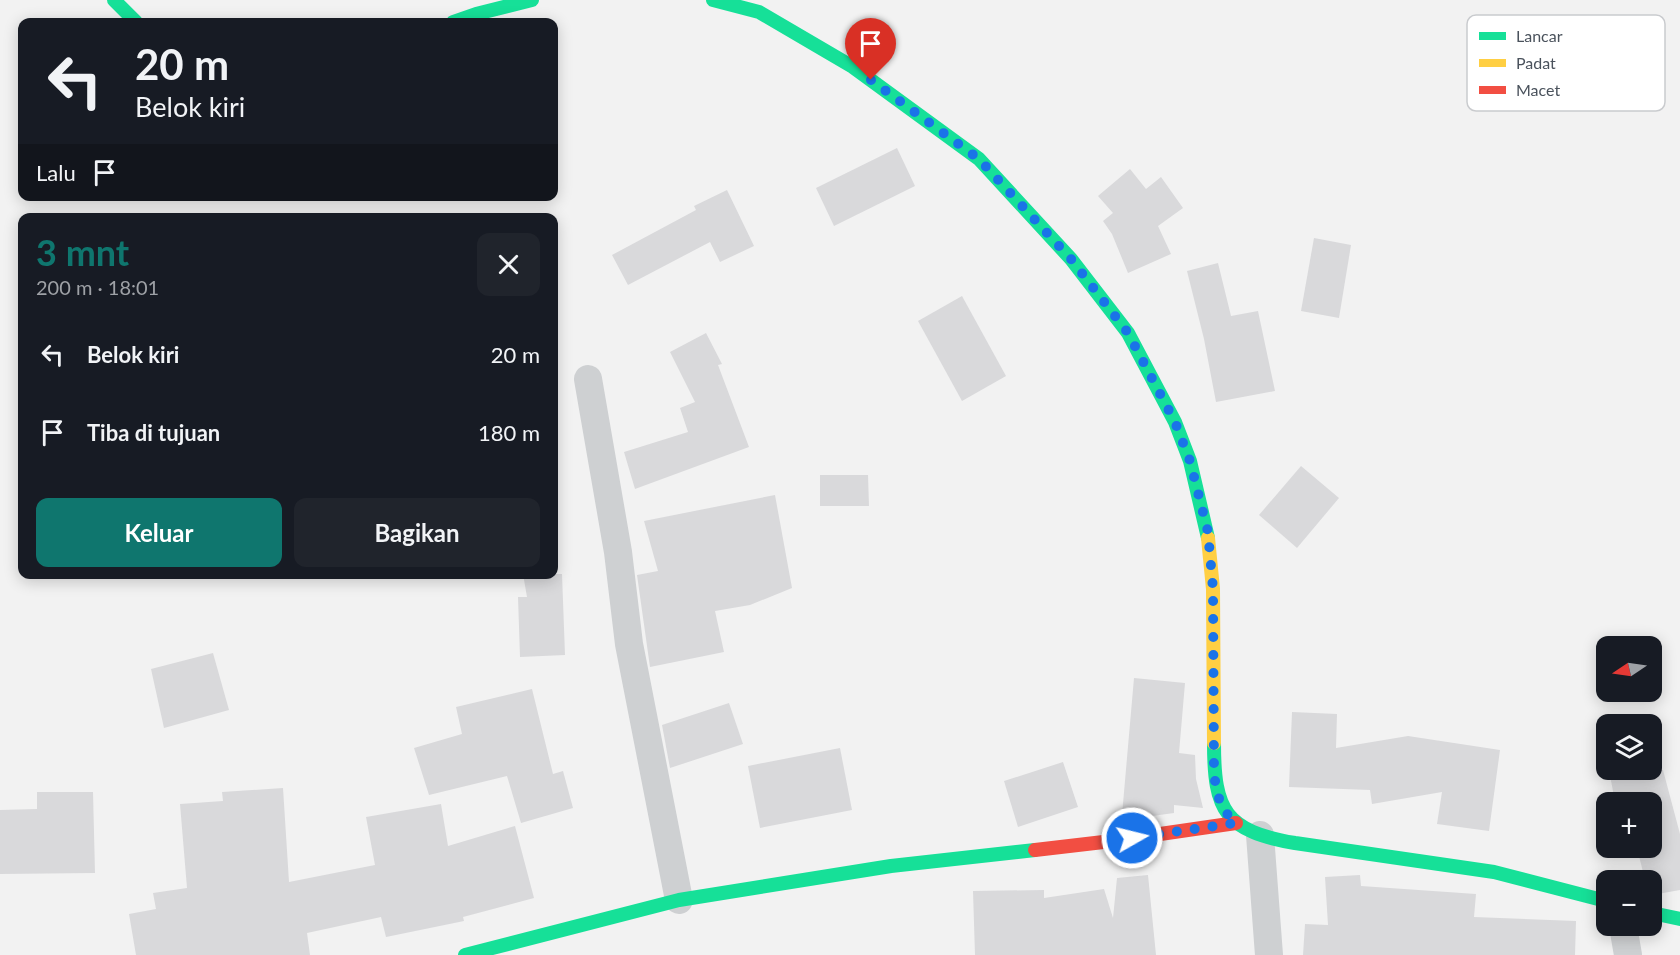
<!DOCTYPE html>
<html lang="id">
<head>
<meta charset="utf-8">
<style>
	body { margin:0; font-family:Lato,sans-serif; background:#20242c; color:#f1f3f6; height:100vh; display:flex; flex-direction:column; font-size:22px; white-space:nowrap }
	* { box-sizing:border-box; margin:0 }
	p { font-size:20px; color:#9ea1a6 }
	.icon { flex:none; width:33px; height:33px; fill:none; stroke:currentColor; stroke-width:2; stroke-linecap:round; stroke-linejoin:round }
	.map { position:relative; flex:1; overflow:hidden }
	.panel { position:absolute; left:18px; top:213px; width:540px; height:366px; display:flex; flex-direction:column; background:#171b24; border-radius:12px; box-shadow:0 3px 15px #0003 }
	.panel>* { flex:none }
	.guide { position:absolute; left:18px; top:18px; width:540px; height:183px; border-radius:12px; box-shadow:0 3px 15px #0003; background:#171b24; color:#f1f3f6; overflow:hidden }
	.needle { width:39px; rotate:257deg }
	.controls { position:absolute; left:1596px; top:636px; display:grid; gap:12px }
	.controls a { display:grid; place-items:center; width:66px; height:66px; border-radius:12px; background:#171b24; box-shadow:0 3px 15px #0003; font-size:30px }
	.pin { position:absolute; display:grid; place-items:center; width:51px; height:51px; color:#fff; margin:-62px -26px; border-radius:50% 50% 50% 0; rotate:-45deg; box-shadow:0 0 6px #0007 }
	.pin .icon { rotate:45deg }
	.me { position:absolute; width:66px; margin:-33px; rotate:82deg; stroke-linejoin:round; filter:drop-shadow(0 0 4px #0008) }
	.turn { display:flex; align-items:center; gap:21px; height:126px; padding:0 18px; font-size:27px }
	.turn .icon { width:78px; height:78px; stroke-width:2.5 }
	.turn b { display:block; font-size:42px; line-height:51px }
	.then { display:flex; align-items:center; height:57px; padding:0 18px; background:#0003; gap:12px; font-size:22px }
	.round { display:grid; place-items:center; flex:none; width:63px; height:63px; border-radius:12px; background:#20242c }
	.overview { display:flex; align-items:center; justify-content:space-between; height:102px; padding:0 18px }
	h1 { font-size:36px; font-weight:700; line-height:45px; color:#0f766e }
	.action { display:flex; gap:12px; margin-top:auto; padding:12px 18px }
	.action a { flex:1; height:69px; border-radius:12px; background:#0f766e; color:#fff; font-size:24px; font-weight:700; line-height:69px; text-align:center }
	.action a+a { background:#20242c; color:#f1f3f6 }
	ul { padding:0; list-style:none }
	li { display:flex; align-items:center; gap:18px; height:78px; padding:0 18px }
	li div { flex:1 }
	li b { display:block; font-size:22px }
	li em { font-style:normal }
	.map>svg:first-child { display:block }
	.building { fill:#d9d9db }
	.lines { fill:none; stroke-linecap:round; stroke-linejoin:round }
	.street { stroke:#ced0d2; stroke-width:28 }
	.fast { stroke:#16e098; stroke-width:14 }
	.slow { stroke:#ffcf43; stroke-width:14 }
	.jam { stroke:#f24e42; stroke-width:14 }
	.route { stroke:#1a73e8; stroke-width:10; stroke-dasharray:0 18 }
	.key { fill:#fff; stroke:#c9cbce; stroke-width:1.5 }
	.key-label { font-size:16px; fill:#4a525c }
</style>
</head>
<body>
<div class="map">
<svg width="1680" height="955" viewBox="0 0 1680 955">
	<rect width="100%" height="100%" fill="#f2f2f2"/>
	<g class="building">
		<path d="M 897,148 L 915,186 L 834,226 L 816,188 Z"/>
		<path d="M 1130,169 L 1146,189 L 1161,177 L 1183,208 L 1158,226 L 1171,254 L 1128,273 L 1112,234 L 1103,221 L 1113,213 L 1098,196 Z"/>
		<path d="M 727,190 L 754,246 L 720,262 L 710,242 L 628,285 L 612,255 L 696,210 L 694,206 Z"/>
		<path d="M 1314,238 L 1351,245 L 1339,318 L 1301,311 Z"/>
		<path d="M 1218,263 L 1231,316 L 1258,311 L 1275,391 L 1216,402 L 1204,339 L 1187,271 Z"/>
		<path d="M 962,296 L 1006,376 L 962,401 L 918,321 Z"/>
		<path d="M 706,333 L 722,364 L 718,365 L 749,447 L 635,489 L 624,452 L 688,432 L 680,408 L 695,402 L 670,352 Z"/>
		<path d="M 1301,466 L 1339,498 L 1297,548 L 1259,515 Z"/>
		<path d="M 820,475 L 868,475 L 869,506 L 820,506 Z"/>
		<path d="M 775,495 L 792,588 L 750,605 L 715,611 L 724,652 L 650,667 L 637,575 L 658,571 L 644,521 Z"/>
		<path d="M 523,574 L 562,574 L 565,655 L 520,657 L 518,597 L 527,597 Z"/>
		<path d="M 213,653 L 229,710 L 164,728 L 151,669 Z"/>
		<path d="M 1134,678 L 1185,683 L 1179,753 L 1195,755 L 1196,779 L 1203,808 L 1174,805 L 1174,813 L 1145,817 L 1122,815 Z"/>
		<path d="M 532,689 L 553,774 L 563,771 L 573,808 L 521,823 L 507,776 L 429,795 L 414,748 L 462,734 L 456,707 Z"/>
		<path d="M 729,703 L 743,744 L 670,768 L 662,725 Z"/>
		<path d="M 1292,712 L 1337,714 L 1336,748 L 1408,736 L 1500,750 L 1489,831 L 1437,824 L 1442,792 L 1372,804 L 1370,790 L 1289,787 Z"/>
		<path d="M 840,748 L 852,810 L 760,828 L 748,766 Z"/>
		<path d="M 1063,762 L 1078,807 L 1018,827 L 1004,781 Z"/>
		<path d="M 1609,770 L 1663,770 L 1680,834 L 1680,890 L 1652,895 L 1652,880 L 1645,880 L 1637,848 L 1629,850 L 1628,848 L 1652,848 L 1652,802 L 1615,802 Z"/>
		<path d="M 283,788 L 289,882 L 375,865 L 366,817 L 441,804 L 448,846 L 515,826 L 534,898 L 463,917 L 464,921 L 386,937 L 381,917 L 307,933 L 310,955 L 136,955 L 129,914 L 156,909 L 153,893 L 187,888 L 180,804 L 223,801 L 222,792 Z"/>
		<path d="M 37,792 L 93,792 L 95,873 L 0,874 L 0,810 L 37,809 Z"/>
		<path d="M 1148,875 L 1156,955 L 975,955 L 973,891 L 1044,890 L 1044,898 L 1104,889 L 1113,918 L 1117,878 Z"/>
		<path d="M 1360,875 L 1361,886 L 1476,894 L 1474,917 L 1576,921 L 1575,955 L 1303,955 L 1305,924 L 1328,925 L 1325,877 Z"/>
	</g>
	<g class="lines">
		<g class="street">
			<path d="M 588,379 L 618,552 L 629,644 L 679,900"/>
			<path d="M 1260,835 L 1269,955"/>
			<path d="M 1623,926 L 1628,955"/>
		</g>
		<g class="fast">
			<path d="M 114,0 L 136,22"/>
			<path d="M 713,0 L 759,12 L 853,67 L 979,159 L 1071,259 L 1128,333 L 1175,422 L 1190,461 L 1208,538"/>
			<path d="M 453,22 L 476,14 L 532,0"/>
			<path d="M 1214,743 C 1214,811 1225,831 1295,843 L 1494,872 L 1606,901"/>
			<path d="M 1652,913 L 1680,919"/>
			<path d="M 465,955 L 679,900 L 891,866 L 1035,850"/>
		</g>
		<path class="slow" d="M 1208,538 L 1213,589 L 1214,743"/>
		<path class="jam" d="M 1035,850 L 1112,841 L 1236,823"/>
	</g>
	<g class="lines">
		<path class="route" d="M 871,80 L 979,159 L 1071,259 L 1128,333 L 1175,422 L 1190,461 L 1208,532 L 1213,589 L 1214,775 C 1218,797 1219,808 1236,823 L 1132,838"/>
	</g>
	<rect x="1467" y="15" width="198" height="96" rx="9" class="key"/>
	<rect x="1479" y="32" width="27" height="8" fill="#16e098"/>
	<rect x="1479" y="59" width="27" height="8" fill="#ffcf43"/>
	<rect x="1479" y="86" width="27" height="8" fill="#f24e42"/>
	<g class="key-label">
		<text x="1516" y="42">Lancar</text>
		<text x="1516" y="69">Padat</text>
		<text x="1516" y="96">Macet</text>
	</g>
</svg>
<div class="controls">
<a><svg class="needle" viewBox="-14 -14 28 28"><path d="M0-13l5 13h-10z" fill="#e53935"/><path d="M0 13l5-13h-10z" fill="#9ea1a6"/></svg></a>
<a><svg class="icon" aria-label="layers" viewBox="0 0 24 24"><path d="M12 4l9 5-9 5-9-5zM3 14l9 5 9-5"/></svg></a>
<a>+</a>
<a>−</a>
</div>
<div class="pin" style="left:871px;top:80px;background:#d93025"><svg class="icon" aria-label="arrive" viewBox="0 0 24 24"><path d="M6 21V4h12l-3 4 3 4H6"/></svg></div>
<svg class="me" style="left:1132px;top:838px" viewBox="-20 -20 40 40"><circle r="17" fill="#1a73e8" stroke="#fff" stroke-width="3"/><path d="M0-11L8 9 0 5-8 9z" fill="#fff"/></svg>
<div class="guide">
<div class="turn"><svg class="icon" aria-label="left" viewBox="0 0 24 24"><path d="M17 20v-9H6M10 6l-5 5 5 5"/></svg><div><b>20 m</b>Belok kiri</div></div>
<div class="then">Lalu<svg class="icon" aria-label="arrive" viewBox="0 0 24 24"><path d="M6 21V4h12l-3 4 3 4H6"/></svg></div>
</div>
<section class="panel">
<div class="overview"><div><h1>3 mnt</h1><p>200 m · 18:01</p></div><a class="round"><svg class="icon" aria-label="close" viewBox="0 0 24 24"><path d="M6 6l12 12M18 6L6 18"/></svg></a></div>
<ul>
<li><svg class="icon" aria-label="left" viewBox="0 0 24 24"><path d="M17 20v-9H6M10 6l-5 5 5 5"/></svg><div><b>Belok kiri</b></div><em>20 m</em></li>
<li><svg class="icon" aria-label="arrive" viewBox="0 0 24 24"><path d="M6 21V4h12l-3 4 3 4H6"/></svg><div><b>Tiba di tujuan</b></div><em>180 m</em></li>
</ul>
<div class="action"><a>Keluar</a><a>Bagikan</a></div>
</section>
</div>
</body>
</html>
